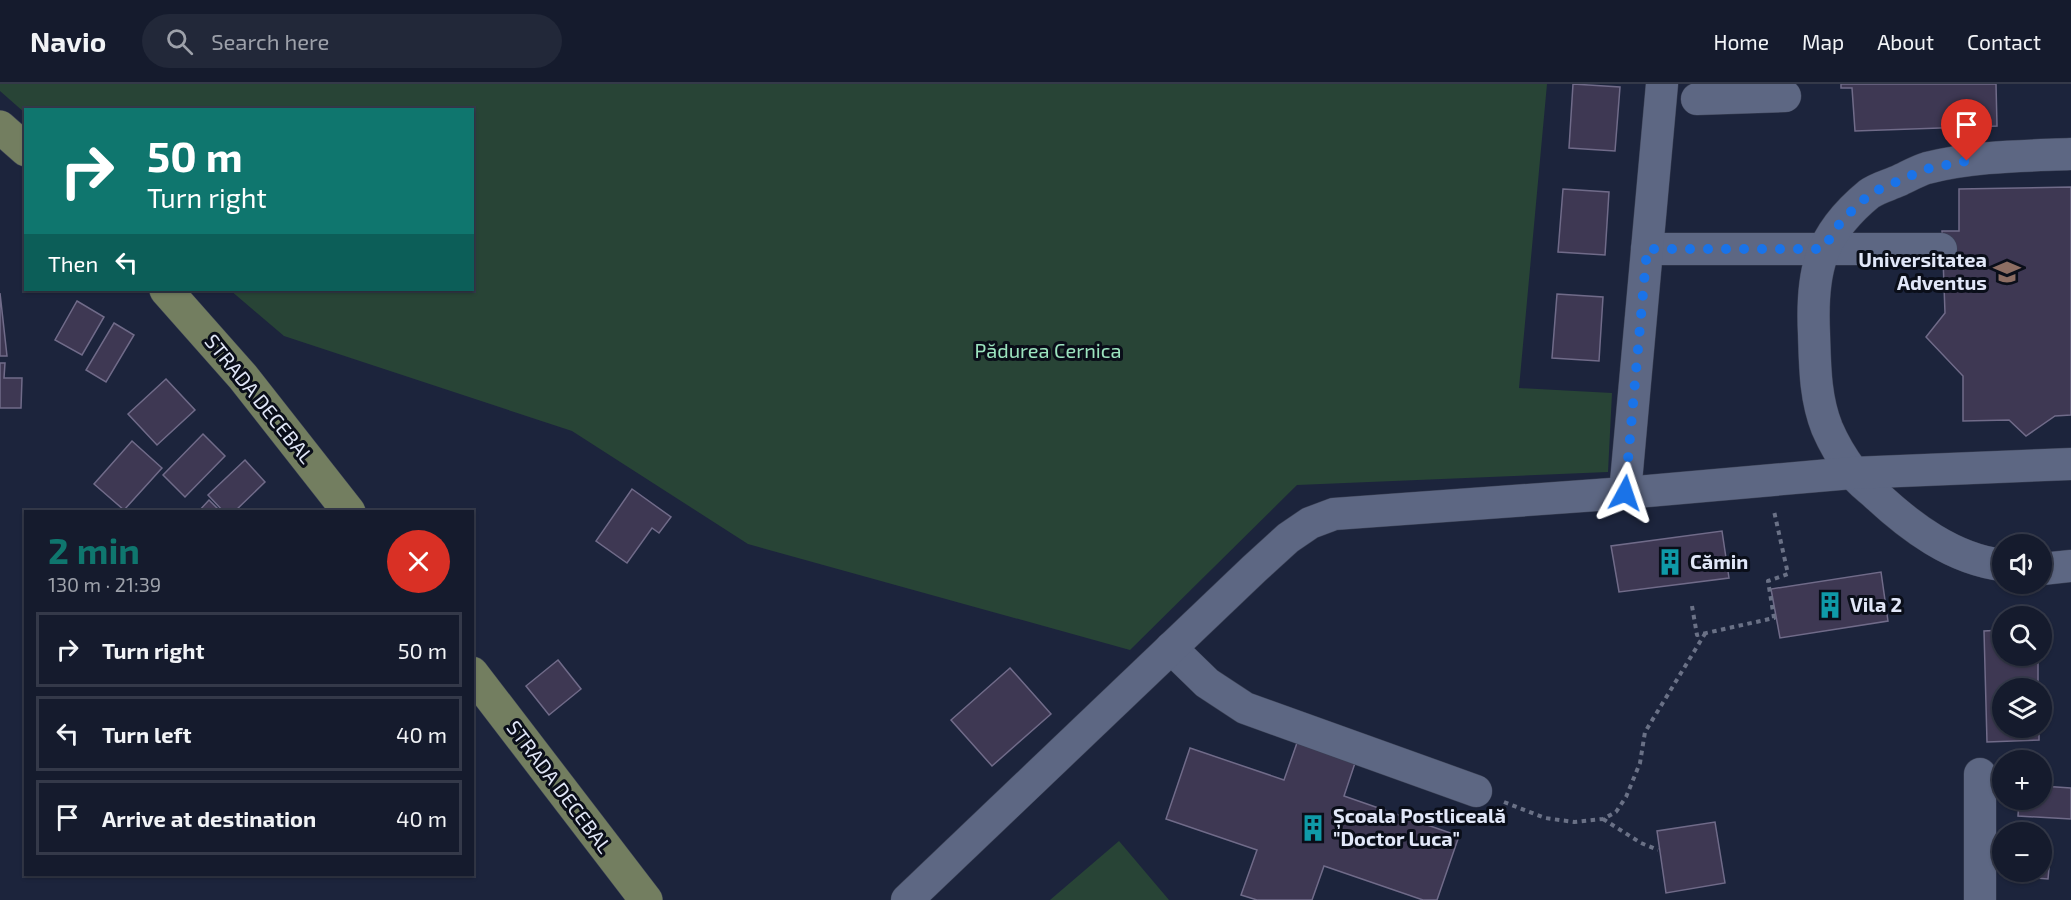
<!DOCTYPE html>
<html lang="en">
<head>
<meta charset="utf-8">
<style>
	body { margin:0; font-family:"Exo 2",sans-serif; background:#222839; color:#f1f3f6; height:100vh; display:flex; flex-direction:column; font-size:22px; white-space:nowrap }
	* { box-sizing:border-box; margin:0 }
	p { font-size:20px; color:#9da1aa }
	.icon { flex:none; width:33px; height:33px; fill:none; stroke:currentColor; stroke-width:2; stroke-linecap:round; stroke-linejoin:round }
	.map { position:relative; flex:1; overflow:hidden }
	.sheet { position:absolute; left:24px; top:426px; width:450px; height:366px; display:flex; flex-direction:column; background:#151b2d; border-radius:0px; box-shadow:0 2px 4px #0004,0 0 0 2px #343949 }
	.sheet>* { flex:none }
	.guide { position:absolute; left:24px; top:24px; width:450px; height:183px; border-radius:0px; box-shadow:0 2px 4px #0004,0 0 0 2px #343949; background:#0f766e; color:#fff; overflow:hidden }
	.fabs { position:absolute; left:1992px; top:450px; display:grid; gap:12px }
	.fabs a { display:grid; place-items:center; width:60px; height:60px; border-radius:50%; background:#151b2d; box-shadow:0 2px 4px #0004,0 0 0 2px #343949; font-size:30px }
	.pin { position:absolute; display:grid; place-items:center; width:51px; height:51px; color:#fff; margin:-62px -26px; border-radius:50% 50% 50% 0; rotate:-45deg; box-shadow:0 0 6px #0007 }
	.pin .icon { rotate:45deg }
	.me { position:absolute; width:66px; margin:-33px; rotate:5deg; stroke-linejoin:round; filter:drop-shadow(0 0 4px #0008) }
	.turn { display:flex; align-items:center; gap:21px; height:126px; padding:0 24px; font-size:27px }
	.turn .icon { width:78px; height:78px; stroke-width:2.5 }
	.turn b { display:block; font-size:42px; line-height:51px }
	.then { display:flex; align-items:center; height:57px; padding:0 24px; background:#0003; gap:12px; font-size:22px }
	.round { display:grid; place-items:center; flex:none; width:63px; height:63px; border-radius:32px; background:#222839 }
	.summary { display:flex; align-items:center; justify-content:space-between; height:102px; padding:0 24px }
	h1 { font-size:36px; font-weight:700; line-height:45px; color:#0f766e }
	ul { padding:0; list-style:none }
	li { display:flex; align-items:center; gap:18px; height:75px; margin:0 12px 9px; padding:0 12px; border:3px solid #343949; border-radius:0px }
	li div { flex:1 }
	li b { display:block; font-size:22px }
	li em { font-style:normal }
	header { display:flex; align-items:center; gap:36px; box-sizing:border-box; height:84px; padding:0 30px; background:#151b2d; border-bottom:2px solid #343949 }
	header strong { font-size:28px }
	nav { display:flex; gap:33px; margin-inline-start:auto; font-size:21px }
	.search { width:420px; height:54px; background:#222839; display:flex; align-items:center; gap:15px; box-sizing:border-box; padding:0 21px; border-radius:33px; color:#9da1aa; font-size:22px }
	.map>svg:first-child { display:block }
	.green { fill:#284436 }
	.building { fill:#3e3853; stroke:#706b89; stroke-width:1.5 }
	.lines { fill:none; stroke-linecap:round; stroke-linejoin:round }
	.minor-casing { stroke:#3b4155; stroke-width:33 }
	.major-casing { stroke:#3b4155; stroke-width:34 }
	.path { stroke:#6a7186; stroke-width:4; stroke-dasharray:4.5 4.5; stroke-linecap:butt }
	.minor { stroke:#5d6783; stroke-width:32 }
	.major { stroke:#737e60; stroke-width:33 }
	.route { stroke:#1a73e8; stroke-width:10; stroke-dasharray:0 18 }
	.labels { text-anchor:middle; stroke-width:6; stroke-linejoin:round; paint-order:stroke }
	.poi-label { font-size:20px; font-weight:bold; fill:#e1e7f8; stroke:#0a0e19; text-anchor:start }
	.park-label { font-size:20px; fill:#9ce4bf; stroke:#0a0e19 }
	.street-label { font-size:20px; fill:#e1e7f8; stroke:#0a0e19 }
</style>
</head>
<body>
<header>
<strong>Navio</strong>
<div class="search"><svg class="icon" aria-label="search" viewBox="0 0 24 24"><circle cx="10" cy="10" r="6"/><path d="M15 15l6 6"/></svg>Search here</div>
<nav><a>Home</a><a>Map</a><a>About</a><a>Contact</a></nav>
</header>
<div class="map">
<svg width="2071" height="816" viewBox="0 0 2071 816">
	<rect width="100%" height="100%" fill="#1c243c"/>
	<g class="green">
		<path d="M 0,0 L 1547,0 L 1519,304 L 1612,309 L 1608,388 L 1297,401 L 1130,566 L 748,460 L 572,347 L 284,252 L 230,206 L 472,206 L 472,26 L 26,26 L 25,29 L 0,7 Z"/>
		<path d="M 1119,757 L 1169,816 L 1050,816 Z"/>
	</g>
	<g class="building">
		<path d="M 1573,0 L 1620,3 L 1615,67 L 1569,64 Z"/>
		<path d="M 1841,0 L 1996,0 L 1997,42 L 1855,47 L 1852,4 L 1841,4 Z"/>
		<path d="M 2071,103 L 2071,331 L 2055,332 L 2026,352 L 2009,336 L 1963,337 L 1963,292 L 1926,253 L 1945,229 L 1942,147 L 1959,147 L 1959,105 Z"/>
		<path d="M 1563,105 L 1609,108 L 1605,171 L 1558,168 Z"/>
		<path d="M 0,209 L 7,272 L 0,272 Z"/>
		<path d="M 1557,210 L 1603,213 L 1599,277 L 1552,274 Z"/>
		<path d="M 77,217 L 104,233 L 82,271 L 55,256 Z"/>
		<path d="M 114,239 L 134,251 L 106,298 L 86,286 Z"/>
		<path d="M 0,279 L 5,279 L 4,294 L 22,294 L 21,324 L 0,324 Z"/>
		<path d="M 166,295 L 195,326 L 157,361 L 128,330 Z"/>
		<path d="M 203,350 L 225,372 L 185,413 L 163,391 Z"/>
		<path d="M 132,357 L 162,384 L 124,426 L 94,400 Z"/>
		<path d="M 245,376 L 265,398 L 234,428 L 224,428 L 208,411 Z"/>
		<path d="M 632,405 L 671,433 L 659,449 L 652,444 L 627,479 L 596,457 Z"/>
		<path d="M 209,416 L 221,428 L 198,428 Z"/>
		<path d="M 1722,447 L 1729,494 L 1619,508 L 1611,462 Z"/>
		<path d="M 1881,488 L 1888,537 L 1780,554 L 1771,505 Z"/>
		<path d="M 2002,546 L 2002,572 L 2038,572 L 2038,604 L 2002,604 L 2002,644 L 2039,644 L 2039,656 L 1987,658 L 1984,547 Z"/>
		<path d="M 558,576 L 581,605 L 549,631 L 526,602 Z"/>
		<path d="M 1010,584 L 1051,630 L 992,682 L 951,636 Z"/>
		<path d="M 1298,656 L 1356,676 L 1344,712 L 1459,752 L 1437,816 L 1423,816 L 1324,782 L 1312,816 L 1257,816 L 1241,811 L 1257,766 L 1166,735 L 1190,664 L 1284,696 Z"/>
		<path d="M 2042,702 L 2071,704 L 2071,735 L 2018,732 L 2019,716 L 2042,716 Z"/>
		<path d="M 1715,738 L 1725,799 L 1666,809 L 1657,747 Z"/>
		<path d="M 2042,762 L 2051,763 L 2048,795 L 2006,792 L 2007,788 L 2042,788 Z"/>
	</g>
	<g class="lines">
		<defs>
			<g id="minor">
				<path d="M 1697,15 L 1785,12"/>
				<path d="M 1647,165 L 1941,165"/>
				<path d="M 1625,409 L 1662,0"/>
				<path d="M 2002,481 C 1953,475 1910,443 1874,409 C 1867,403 1857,396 1852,387 C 1843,375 1833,358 1827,344 C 1815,314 1815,282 1814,250 C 1811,188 1819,151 1869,110 C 1877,104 1889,101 1898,97 C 1907,93 1917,87 1927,84 C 1973,72 2023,72 2071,70"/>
				<path d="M 2042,485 L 2071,482"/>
				<path d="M 1171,564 L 1207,599 L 1245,624 L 1476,707"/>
				<path d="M 1980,690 L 1980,816"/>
				<path d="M 907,816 L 1254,485 L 1288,454 L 1310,439 L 1334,430 L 1625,409 L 1852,389 L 2071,380"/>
			</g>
			<g id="major">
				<path d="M 0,43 L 26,66"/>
				<path d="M 166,206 L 243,293 L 349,428"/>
				<path d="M 472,589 L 646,816"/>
			</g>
		</defs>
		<use href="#minor" class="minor-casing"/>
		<use href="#major" class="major-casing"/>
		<g class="path">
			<path d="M 1692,522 L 1697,551 L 1774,534 L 1768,497 L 1788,490 L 1774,427"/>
			<path d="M 1504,718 L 1545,734 L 1574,738 L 1603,735 L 1616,728 L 1626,713 L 1640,679 L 1645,648 L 1706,548"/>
			<path d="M 1603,735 L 1641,759 L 1658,766"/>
		</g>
		<use href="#minor" class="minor"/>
		<use href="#major" class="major"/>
	</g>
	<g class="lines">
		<path class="route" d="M 1625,409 L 1647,165 L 1823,165 L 1842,136 L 1871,109 L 1926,85 L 1967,77"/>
	</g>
	<defs>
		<symbol id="university-bare" viewBox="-9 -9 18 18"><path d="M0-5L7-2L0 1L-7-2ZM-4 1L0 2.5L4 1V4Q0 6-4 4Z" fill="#8d6e63" stroke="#0a0e19" stroke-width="2.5" paint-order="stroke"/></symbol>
		<symbol id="building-bare" viewBox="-9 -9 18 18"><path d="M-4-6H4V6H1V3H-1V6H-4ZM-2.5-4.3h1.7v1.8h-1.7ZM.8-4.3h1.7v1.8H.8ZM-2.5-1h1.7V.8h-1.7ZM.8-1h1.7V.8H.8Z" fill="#0f9aa8" stroke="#0a0e19" stroke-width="2.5" paint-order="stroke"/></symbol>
	</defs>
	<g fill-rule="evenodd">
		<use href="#university-bare" x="1988" y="169" width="38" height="38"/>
		<use href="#building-bare" x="1651" y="459" width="38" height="38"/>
		<use href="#building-bare" x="1811" y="502" width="38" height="38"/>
		<use href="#building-bare" x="1294" y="725" width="38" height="38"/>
	</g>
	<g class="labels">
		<g class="poi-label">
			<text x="1987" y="183" text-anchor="end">Universitatea<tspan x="1987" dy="23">Adventus</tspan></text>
			<text x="1690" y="485">Cămin</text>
			<text x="1850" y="528">Vila 2</text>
			<text x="1333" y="739">Școala Postliceală<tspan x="1333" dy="23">"Doctor Luca"</tspan></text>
		</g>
		<g class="park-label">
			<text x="1048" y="274">Pădurea Cernica</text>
		</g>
		<g class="street-label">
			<text transform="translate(259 315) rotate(51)" y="7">STRADA DECEBAL</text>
			<text transform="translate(559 703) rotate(53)" y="7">STRADA DECEBAL</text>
		</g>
	</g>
</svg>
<div class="fabs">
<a><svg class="icon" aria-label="sound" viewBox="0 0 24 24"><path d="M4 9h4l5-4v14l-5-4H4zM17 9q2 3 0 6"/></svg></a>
<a><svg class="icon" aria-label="search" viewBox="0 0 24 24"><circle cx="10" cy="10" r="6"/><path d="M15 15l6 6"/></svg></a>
<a><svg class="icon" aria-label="layers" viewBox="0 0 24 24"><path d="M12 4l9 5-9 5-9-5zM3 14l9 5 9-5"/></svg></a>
<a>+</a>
<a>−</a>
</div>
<div class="pin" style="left:1967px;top:77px;background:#d93025"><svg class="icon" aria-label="arrive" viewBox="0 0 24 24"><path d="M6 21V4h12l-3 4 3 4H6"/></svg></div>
<svg class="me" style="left:1625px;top:409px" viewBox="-20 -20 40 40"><path d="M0-17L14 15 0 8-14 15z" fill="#1a73e8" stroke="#fff" stroke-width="4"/></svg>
<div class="guide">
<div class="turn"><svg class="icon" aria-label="right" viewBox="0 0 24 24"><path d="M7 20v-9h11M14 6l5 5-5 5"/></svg><div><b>50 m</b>Turn right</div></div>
<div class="then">Then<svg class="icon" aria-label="left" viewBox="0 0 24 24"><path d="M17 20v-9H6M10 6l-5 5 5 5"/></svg></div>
</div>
<section class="sheet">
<div class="summary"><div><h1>2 min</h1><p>130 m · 21:39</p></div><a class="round" style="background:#d93025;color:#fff"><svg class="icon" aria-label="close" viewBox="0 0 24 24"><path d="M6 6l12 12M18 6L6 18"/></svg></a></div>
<ul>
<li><svg class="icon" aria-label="right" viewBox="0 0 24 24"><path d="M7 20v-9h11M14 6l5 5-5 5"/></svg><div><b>Turn right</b></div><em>50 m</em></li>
<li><svg class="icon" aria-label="left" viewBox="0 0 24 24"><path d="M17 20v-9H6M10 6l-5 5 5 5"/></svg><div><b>Turn left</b></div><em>40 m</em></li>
<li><svg class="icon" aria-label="arrive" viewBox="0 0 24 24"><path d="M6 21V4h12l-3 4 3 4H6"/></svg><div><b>Arrive at destination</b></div><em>40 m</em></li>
</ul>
</section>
</div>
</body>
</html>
